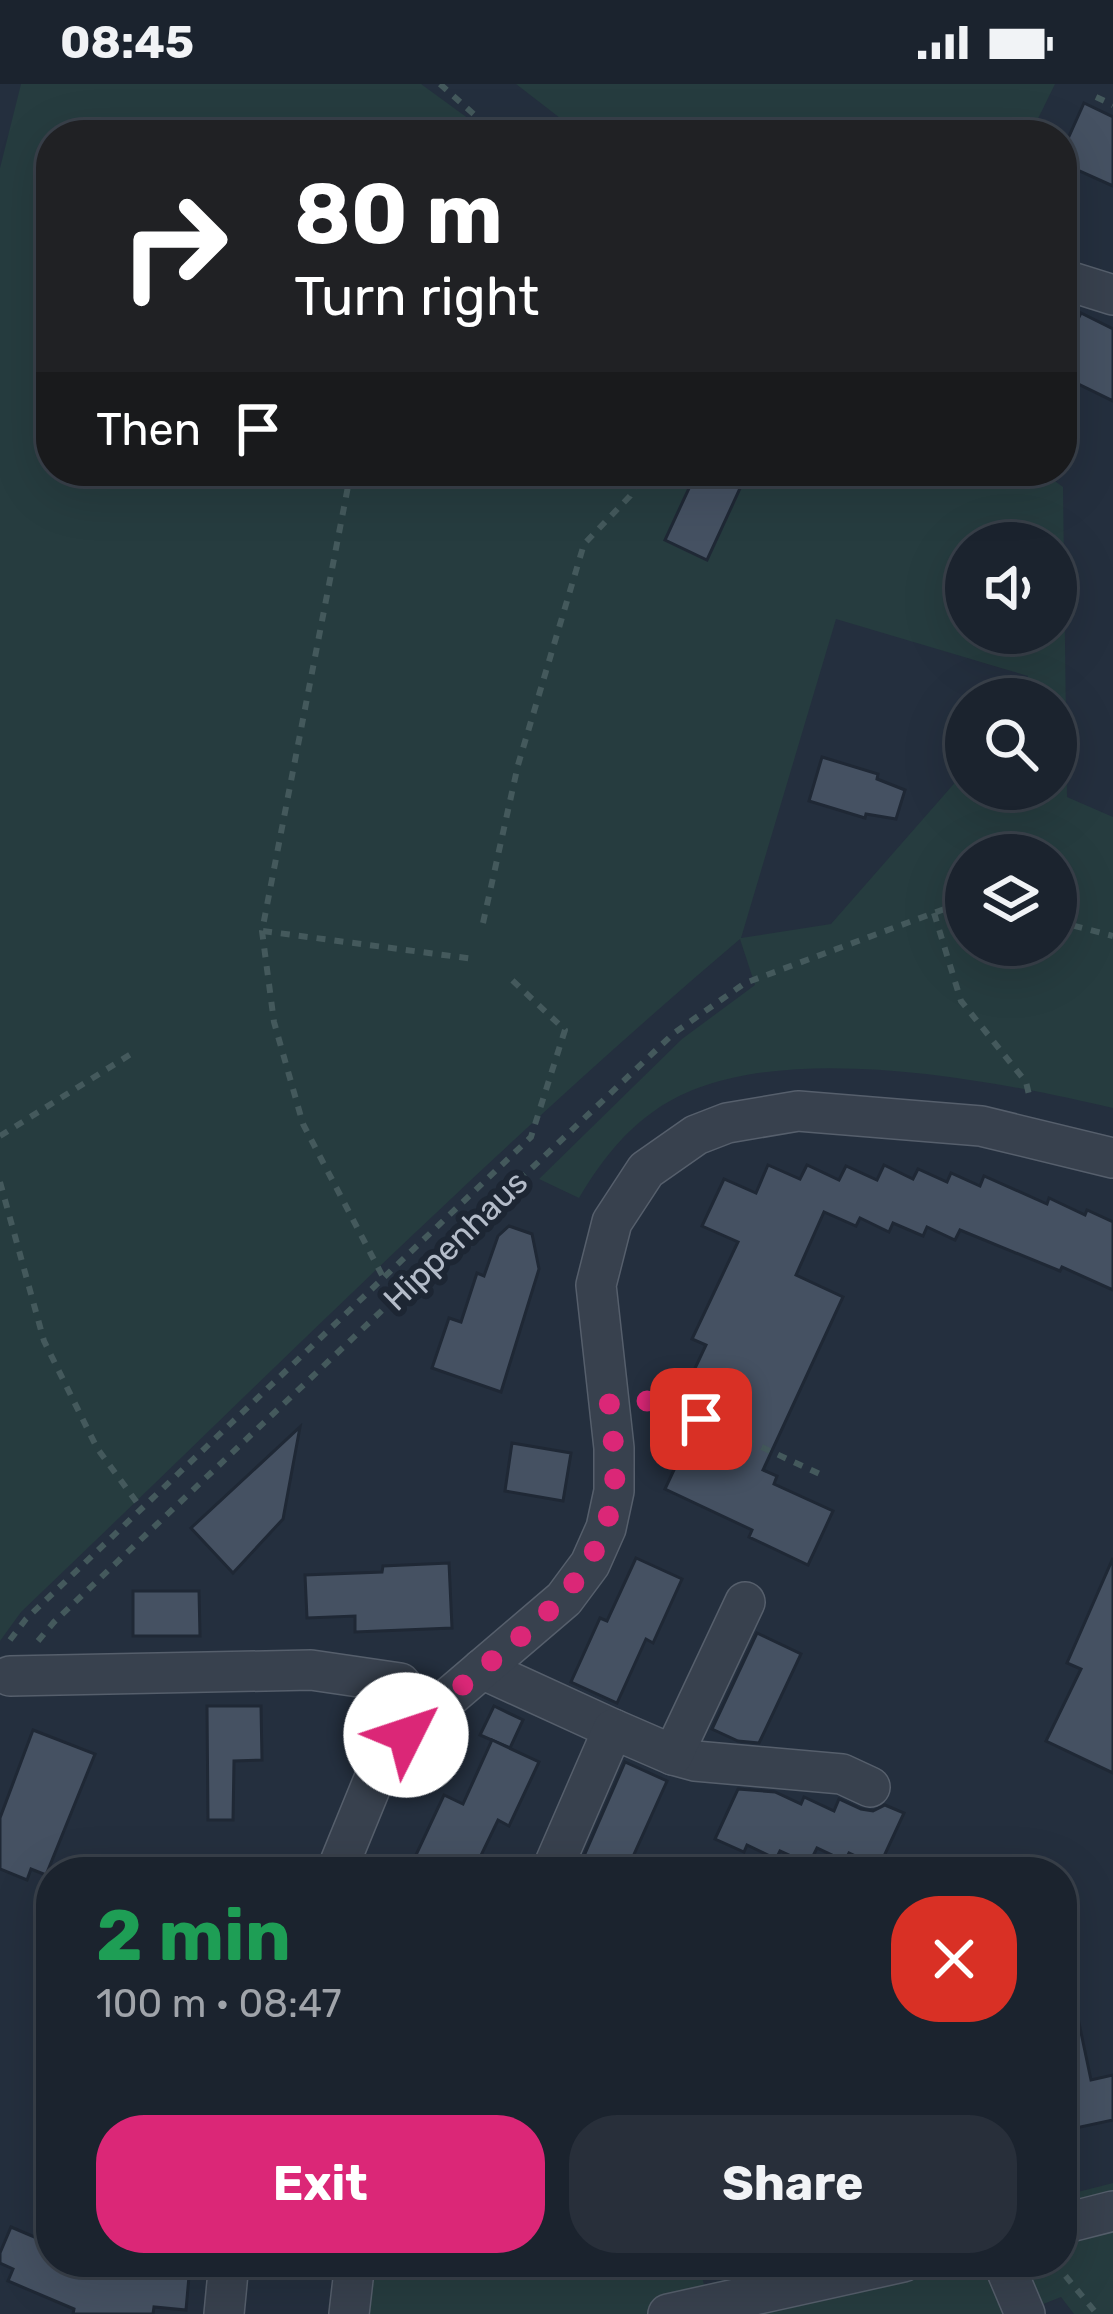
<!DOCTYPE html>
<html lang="en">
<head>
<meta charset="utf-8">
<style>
	body { margin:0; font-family:Rubik,sans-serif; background:#282f3a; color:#f1f3f6; height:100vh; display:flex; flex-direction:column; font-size:45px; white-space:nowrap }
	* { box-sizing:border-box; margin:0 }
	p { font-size:39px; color:#a0a4aa }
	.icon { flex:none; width:66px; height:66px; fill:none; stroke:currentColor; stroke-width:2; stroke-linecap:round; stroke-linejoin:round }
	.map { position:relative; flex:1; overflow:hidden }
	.side { position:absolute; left:36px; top:1773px; width:1041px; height:420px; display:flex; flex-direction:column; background:#1b232e; border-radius:48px; box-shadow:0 12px 48px #0002,0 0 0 3px #39404a }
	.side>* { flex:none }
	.hud { position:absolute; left:36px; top:36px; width:1041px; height:366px; border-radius:48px; box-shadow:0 12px 48px #0002,0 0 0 3px #39404a; background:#202124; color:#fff; overflow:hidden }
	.tools { position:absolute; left:945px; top:438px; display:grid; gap:24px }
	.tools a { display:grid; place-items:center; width:132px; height:132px; border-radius:50%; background:#1b232e; box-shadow:0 12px 48px #0002,0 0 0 3px #39404a; font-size:60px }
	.pin { position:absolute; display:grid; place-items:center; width:102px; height:102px; color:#fff; margin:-51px; border-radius:24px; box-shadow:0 6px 18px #0006 }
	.me { position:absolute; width:132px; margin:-66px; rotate:49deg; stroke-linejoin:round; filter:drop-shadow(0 0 9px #0008) }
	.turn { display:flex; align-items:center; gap:42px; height:252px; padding:0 60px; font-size:54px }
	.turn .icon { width:156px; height:156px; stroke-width:2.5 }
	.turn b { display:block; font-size:84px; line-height:102px }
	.then { display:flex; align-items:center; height:114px; padding:0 60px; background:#0003; gap:24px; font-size:45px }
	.round { display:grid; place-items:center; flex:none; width:126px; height:126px; border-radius:48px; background:#282f3a }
	.overview { display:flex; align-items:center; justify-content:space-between; height:204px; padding:0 60px }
	h1 { font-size:72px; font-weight:700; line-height:90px; color:#1e9e55 }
	.button { display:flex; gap:24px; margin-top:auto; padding:24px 60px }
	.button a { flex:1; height:138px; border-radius:48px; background:#db2777; color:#fff; font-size:48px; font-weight:700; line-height:138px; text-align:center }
	.button a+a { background:#282f3a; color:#f1f3f6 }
	.status { display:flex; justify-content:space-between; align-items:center; height:84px; padding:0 60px; background:#1b232e; direction:ltr }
	.status svg { height:33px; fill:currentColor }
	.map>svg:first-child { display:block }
	.green { fill:#263c3f; fill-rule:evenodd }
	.building { fill:#455162; stroke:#1f2835; stroke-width:3 }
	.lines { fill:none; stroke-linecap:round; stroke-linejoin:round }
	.minor-casing { stroke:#565f6c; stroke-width:42 }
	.path { stroke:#44595c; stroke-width:6; stroke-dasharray:9 9; stroke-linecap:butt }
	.minor { stroke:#38414e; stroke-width:39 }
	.route { stroke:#db2777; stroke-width:21; stroke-dasharray:0 37.8 }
	.labels { text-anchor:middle; stroke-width:12; stroke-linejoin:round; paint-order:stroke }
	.street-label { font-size:33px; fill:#b4bcc9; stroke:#1d2633 }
</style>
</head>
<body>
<div class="status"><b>08:45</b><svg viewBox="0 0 49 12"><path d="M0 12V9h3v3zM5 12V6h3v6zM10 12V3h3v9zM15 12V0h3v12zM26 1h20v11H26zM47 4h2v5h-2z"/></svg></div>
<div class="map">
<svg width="1113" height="2230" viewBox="0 0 1113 2230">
	<rect width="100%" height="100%" fill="#242f3e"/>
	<g class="green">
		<path d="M 21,0 L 421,0 L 491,51 L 51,51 L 51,387 L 1041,387 L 1063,403 L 1067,713 L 1113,733 L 1113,1024 C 992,996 766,950 657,1025 C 623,1048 600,1079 579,1114 L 539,1095 L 682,955 L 755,901 L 740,855 C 490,1067 258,1302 21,1528 L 0,1557 L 0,84 ZM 966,459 L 1056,459 L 1056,549 L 966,549 ZM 836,535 L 1028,592 L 1015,615 L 1056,615 L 1056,705 L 966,705 L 966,686 L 831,840 L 741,854 ZM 966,771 L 1056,771 L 1056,861 L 966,861 Z"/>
		<path d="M 516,0 L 1055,0 L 1030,51 L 582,51 Z"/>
		<path d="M 1113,2099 L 1113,2230 L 1074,2230 L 1061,2213 L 1018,2230 L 356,2230 L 367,2178 L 699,2178 L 704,2201 L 796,2178 L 1062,2178 L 1062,2112 Z"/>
	</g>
	<g class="building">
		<path d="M 1084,19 L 1113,33 L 1113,102 L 1062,79 L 1062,68 Z"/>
		<path d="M 1081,229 L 1113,245 L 1113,317 L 1062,292 L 1062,235 L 1075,241 Z"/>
		<path d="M 697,387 L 748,387 L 707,476 L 665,456 Z"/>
		<path d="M 822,673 L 878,690 L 877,695 L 905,706 L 896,735 L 866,730 L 865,734 L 809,717 Z"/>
		<path d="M 768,1081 L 800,1095 L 807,1081 L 839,1096 L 846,1082 L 877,1096 L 884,1081 L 913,1095 L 918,1085 L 947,1098 L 951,1089 L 980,1102 L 984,1092 L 1047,1120 L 1049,1114 L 1085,1131 L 1087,1126 L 1113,1138 L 1113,1206 L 1062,1183 L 1060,1187 L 960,1146 L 955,1156 L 927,1143 L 923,1152 L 893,1139 L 889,1148 L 860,1134 L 856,1142 L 824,1128 L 796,1191 L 843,1213 L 763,1386 L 777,1392 L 774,1400 L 833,1427 L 808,1481 L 749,1453 L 752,1446 L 665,1405 L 711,1307 L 689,1297 L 706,1261 L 692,1255 L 738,1158 L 702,1142 L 724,1095 L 756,1109 Z"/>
		<path d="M 509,1142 L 532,1150 L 539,1185 L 501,1308 L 432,1284 L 449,1234 L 461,1238 L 477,1189 L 484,1192 L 498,1152 Z"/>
		<path d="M 300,1343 L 283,1435 L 233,1489 L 191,1444 Z"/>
		<path d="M 512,1359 L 571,1369 L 563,1417 L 505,1407 Z"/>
		<path d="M 636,1474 L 682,1495 L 653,1559 L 646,1555 L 617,1619 L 571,1598 L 600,1534 L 607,1537 Z"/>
		<path d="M 1113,1474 L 1113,1689 L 1046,1657 L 1081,1585 L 1067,1579 Z"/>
		<path d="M 449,1479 L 452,1544 L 355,1548 L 355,1532 L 307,1534 L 305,1491 L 382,1488 L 383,1482 Z"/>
		<path d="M 133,1507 L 199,1507 L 200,1552 L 133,1552 Z"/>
		<path d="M 757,1549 L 801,1570 L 759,1659 L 738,1657 L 712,1645 Z"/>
		<path d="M 207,1622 L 261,1622 L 262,1676 L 234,1677 L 233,1736 L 208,1736 Z"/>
		<path d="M 494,1622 L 523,1636 L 510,1664 L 480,1651 Z"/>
		<path d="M 33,1646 L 95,1670 L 46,1791 L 31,1785 L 27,1796 L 0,1785 L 0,1734 Z"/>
		<path d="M 492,1656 L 539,1678 L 509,1742 L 498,1736 L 473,1788 L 408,1788 L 444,1711 L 463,1720 Z"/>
		<path d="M 625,1678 L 667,1697 L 626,1788 L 577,1788 Z"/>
		<path d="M 738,1705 L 775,1708 L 801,1720 L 804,1713 L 834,1727 L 839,1715 L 861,1725 L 873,1727 L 885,1721 L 904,1729 L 879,1783 L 849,1769 L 845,1777 L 817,1764 L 809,1780 L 780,1767 L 776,1775 L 747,1761 L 744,1768 L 715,1755 Z"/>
		<path d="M 1075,1920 L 1091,1996 L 1113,1991 L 1113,2036 L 1062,2047 L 1062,1922 Z"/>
		<path d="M 11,2143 L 51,2160 L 51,2178 L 190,2181 L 186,2226 L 154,2223 L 153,2230 L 73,2230 L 74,2225 L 8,2197 L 13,2185 L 0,2179 L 0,2169 Z"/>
	</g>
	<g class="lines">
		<defs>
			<g id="minor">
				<path d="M 1062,195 L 1113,211"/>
				<path d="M 482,1585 L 613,1645"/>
				<path d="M 10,1592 L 311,1586 L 400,1599 L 428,1633"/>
				<path d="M 673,1671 L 695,1677 L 842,1690 L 870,1703"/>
				<path d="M 336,1788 L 385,1668 L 564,1515 L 590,1480 L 606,1444 L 614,1407 L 614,1364 L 596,1201 L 612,1138 L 646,1086 L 696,1051 L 727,1039 L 798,1027 L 981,1042 L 1113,1074"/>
				<path d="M 551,1788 L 613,1645 L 673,1671 L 745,1518"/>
				<path d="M 1062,2140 L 1113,2127"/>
				<path d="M 1003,2178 L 1025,2230"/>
				<path d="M 224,2230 L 229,2178"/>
				<path d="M 349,2230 L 355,2178"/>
				<path d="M 668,2230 L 903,2178"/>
			</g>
		</defs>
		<use href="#minor" class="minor-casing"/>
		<g class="path">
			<path d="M 440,0 L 497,51"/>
			<path d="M 1096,13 L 1113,21"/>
			<path d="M 473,51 L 479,37"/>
			<path d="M 351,387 L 262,847 L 274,938 L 303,1040 L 383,1193"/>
			<path d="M 934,829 L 961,917 L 1026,998 L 1030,1015"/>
			<path d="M 1056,837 L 1113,852"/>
			<path d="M 483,839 L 518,681 L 584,460 L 630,412 L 642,387"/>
			<path d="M 263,847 L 474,875"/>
			<path d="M 0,1052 L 131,970"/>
			<path d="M 0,1098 L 44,1257 L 97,1364 L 141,1424"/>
			<path d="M 646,1317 L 660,1316 L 824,1392"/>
			<path d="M 10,1556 L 26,1535 L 531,1053 L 565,946 L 512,896"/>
			<path d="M 38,1557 L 54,1538 L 674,949 L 745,899 L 966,817"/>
			<path d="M 1054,2178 L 1097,2230"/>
		</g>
		<use href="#minor" class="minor"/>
	</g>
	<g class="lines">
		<path class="route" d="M 406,1651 C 433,1629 457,1605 483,1584 C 542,1535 599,1492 613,1412 C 618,1382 612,1349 609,1320 L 660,1316 L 701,1335"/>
	</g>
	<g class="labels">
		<g class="street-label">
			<text transform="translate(455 1156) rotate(-44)" y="12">Hippenhaus</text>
		</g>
	</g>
</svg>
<div class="tools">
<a><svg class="icon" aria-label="sound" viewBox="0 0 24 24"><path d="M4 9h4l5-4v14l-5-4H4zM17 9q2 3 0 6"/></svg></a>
<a><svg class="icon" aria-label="search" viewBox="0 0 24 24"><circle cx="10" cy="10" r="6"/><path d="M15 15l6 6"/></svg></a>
<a><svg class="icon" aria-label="layers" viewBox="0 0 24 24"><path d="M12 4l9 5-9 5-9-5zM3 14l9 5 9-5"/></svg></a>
</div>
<div class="pin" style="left:701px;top:1335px;background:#d93025"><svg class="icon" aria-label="arrive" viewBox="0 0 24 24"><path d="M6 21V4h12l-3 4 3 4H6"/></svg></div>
<svg class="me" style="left:406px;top:1651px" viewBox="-20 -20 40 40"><circle r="19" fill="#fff"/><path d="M0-13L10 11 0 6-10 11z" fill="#db2777"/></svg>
<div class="hud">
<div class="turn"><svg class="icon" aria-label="right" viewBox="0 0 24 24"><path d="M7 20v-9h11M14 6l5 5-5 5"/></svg><div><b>80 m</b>Turn right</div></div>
<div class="then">Then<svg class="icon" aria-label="arrive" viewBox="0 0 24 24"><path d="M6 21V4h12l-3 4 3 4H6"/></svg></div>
</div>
<section class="side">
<div class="overview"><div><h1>2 min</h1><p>100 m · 08:47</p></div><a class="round" style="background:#d93025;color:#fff"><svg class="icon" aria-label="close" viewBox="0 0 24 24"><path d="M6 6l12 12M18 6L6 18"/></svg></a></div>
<div class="button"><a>Exit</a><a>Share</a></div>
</section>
</div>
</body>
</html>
